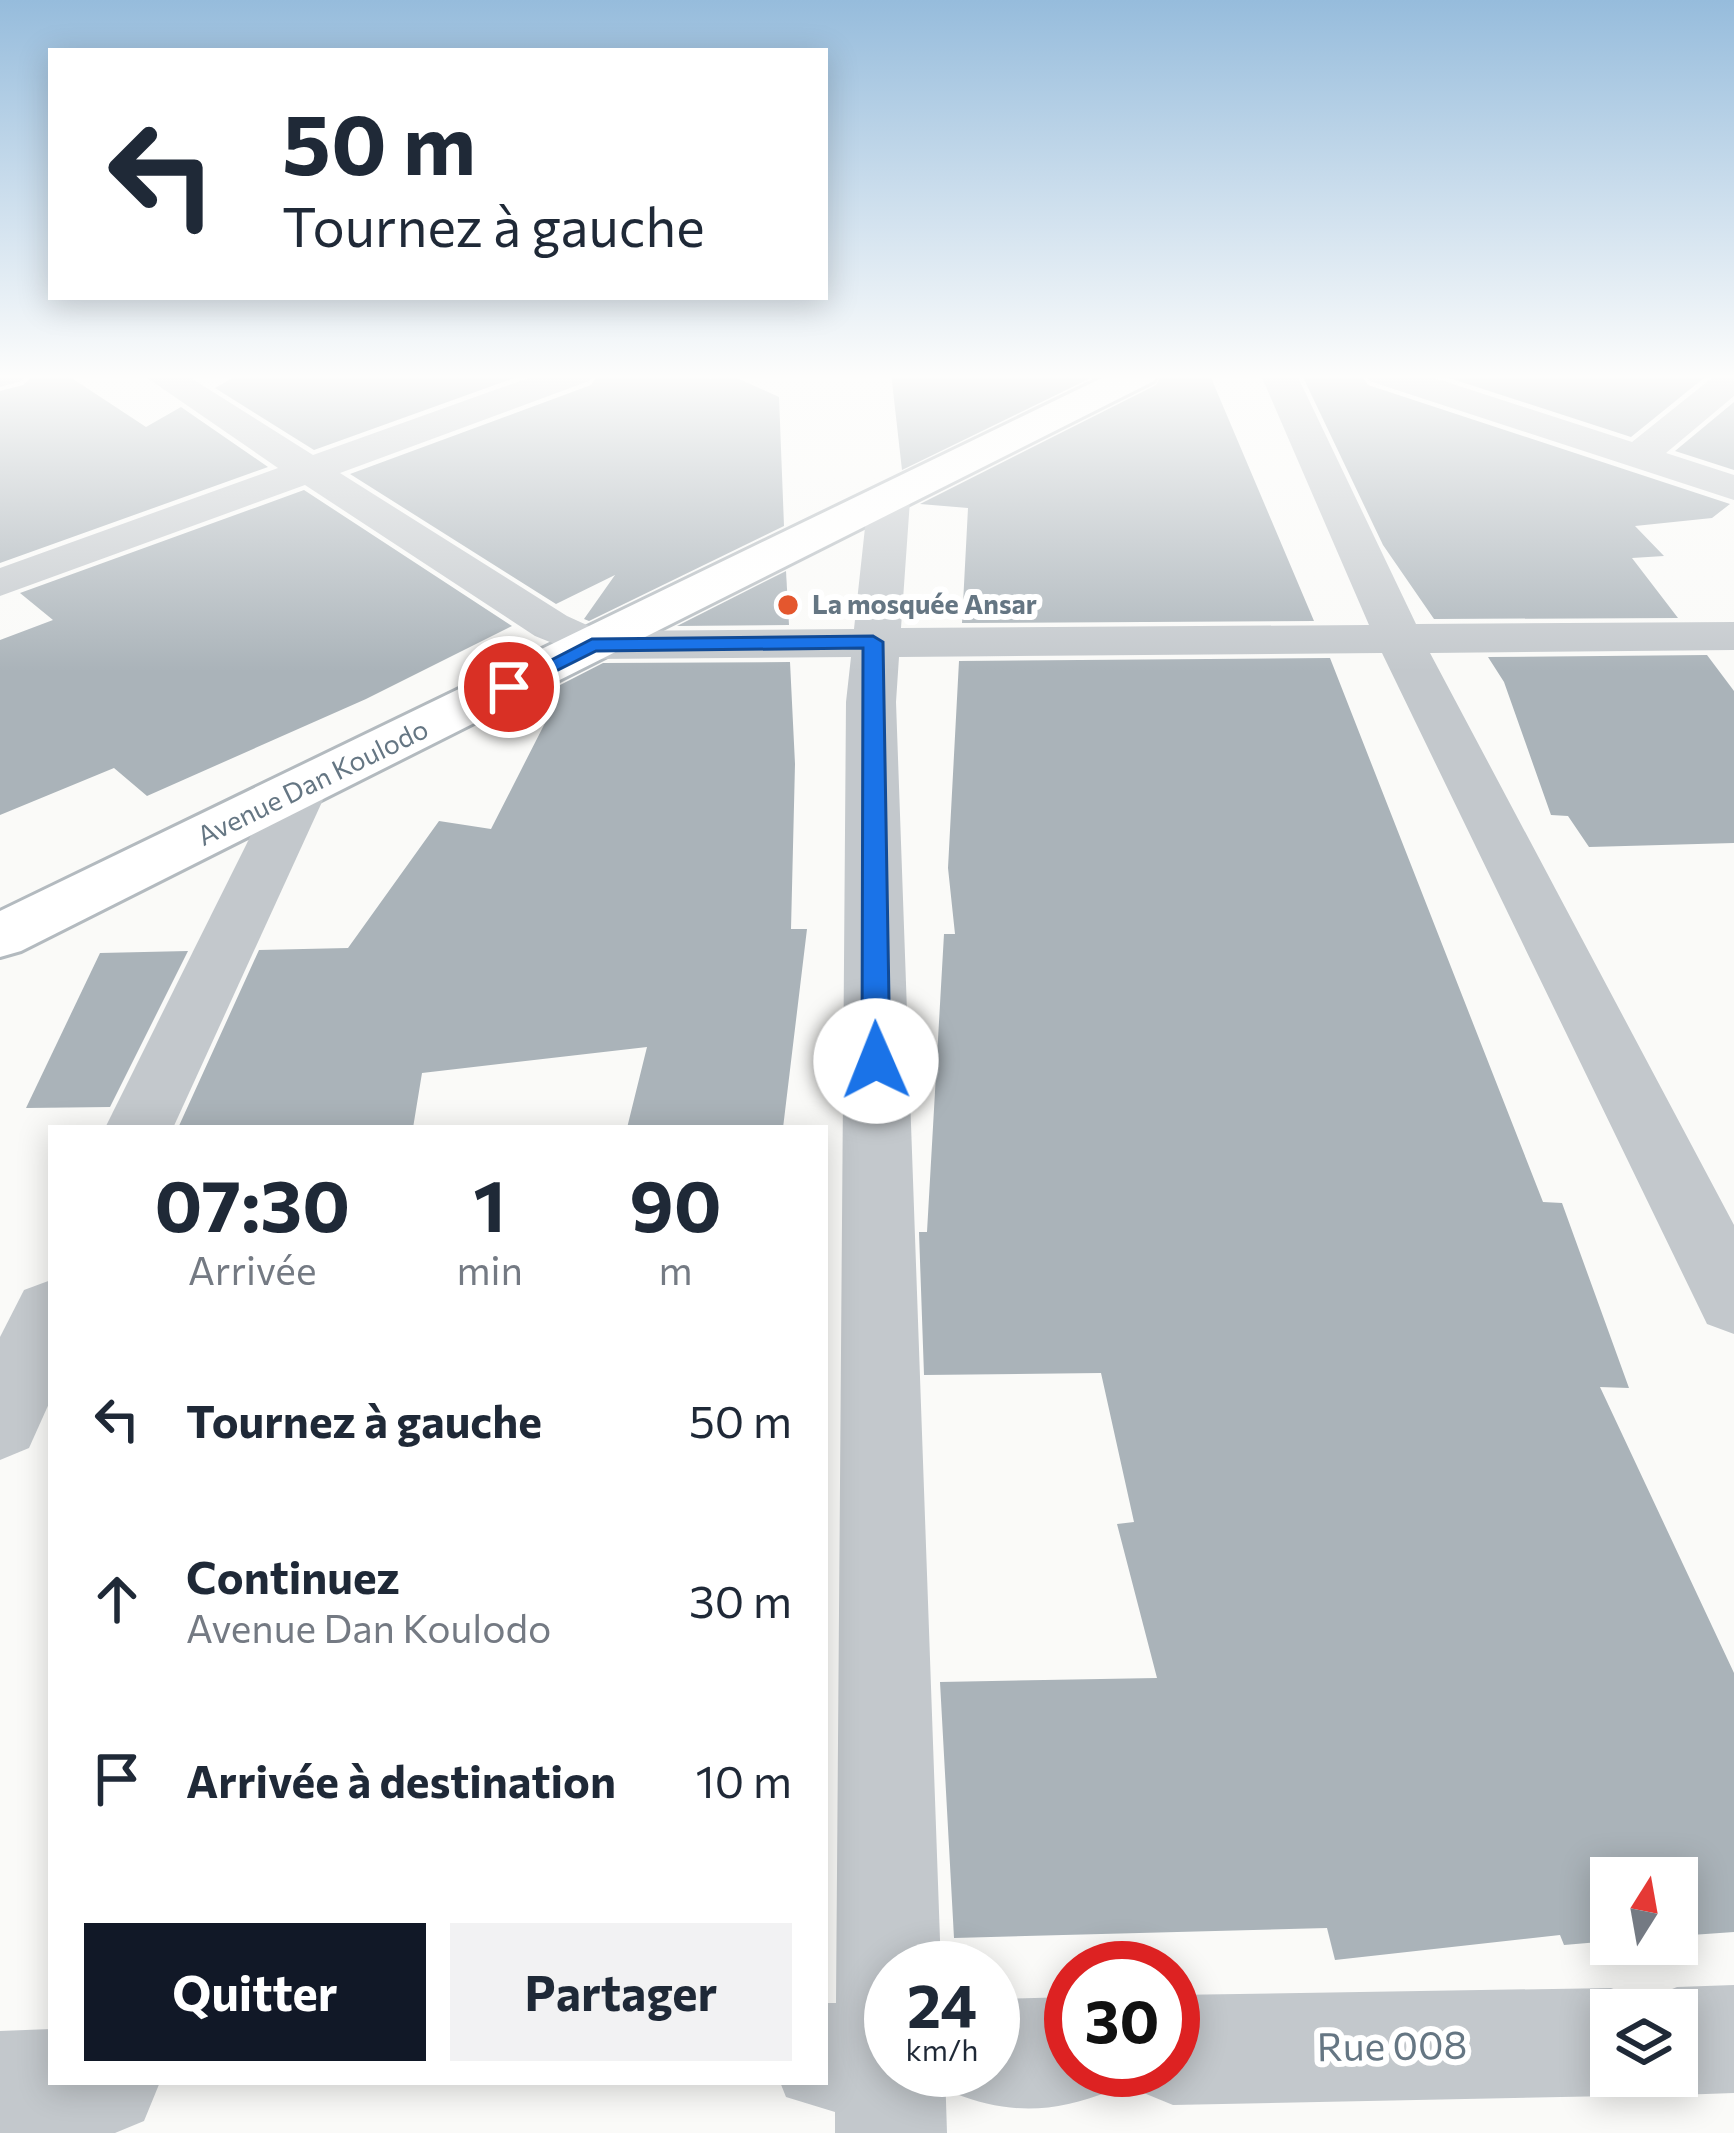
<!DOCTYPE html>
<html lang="fr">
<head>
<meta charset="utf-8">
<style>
	body { margin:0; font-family:Commissioner,sans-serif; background:#f2f2f3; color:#1f2937; height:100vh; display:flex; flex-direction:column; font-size:45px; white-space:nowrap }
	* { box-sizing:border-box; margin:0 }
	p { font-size:39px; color:#747a83 }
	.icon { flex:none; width:66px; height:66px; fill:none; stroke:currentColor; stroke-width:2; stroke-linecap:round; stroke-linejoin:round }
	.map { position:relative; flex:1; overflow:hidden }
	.side { position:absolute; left:48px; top:1125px; width:780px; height:960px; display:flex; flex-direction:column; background:#fff; border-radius:0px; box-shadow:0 6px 30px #0003 }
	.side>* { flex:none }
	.top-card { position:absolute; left:48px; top:48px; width:780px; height:252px; border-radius:0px; box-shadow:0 6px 30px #0003; background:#fff; color:#1f2937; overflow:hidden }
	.needle { width:78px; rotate:11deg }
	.fabs { position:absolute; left:1590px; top:1857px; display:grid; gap:24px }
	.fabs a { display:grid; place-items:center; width:108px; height:108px; border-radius:0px; background:#fff; box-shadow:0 6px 30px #0003; font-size:60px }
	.speed { position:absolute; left:864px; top:1941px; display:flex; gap:24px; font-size:60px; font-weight:700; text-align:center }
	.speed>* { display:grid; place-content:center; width:156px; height:156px; border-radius:50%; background:#fff; box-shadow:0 6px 30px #0003; line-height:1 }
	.speed small { font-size:30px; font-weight:400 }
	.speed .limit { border:18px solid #d22; background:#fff; color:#111 }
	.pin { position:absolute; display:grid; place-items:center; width:102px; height:102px; color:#fff; margin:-51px; border:6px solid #fff; border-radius:50%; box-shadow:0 3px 12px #0007 }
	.me { position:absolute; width:132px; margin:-66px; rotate:359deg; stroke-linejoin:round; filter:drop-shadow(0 0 9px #0008) }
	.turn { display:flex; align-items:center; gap:42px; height:252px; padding:0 36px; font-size:54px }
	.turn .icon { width:156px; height:156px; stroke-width:2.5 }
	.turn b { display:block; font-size:84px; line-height:102px }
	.eta { display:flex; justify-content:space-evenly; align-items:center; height:204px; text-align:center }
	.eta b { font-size:72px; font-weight:700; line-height:84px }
	.action { display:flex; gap:24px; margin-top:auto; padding:24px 36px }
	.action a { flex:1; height:138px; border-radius:0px; background:#111827; color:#fff; font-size:48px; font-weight:700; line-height:138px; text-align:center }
	.action a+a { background:#f2f2f3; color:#1f2937 }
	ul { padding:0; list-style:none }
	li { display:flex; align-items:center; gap:36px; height:180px; padding:0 36px }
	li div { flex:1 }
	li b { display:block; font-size:45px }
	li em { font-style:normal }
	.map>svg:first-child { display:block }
	.building { fill:#aab3b9 }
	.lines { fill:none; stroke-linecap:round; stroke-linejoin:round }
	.secondary-casing { stroke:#b3babf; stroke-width:6 }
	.street { fill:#c3c8cc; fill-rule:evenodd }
	.secondary { fill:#fff; fill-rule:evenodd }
	.route { fill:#1a73e8; stroke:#114b97; stroke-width:3 }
	.poi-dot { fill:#e4572e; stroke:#fff; stroke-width:4.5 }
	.labels { text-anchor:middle; stroke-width:12; stroke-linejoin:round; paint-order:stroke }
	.far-poi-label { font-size:27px; font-weight:bold; fill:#657683; stroke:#fff; text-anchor:start }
	.far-street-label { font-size:27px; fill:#657683; stroke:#fff }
	.near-street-label { font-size:39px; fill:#657683; stroke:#fff }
</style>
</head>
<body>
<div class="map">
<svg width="1734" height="2133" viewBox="0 0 1734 2133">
	<rect width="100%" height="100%" fill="#fafaf8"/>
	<g class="building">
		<path d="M 37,373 L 64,373 L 146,427 L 181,407 L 268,467 L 0,563 L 0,391 L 23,385 Z"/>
		<path d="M 241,373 L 528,373 L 314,450 L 215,388 Z"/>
		<path d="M 598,373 L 697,373 L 710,379 L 726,373 L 779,397 L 784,526 L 589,621 L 584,619 L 615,575 L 556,604 L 350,474 L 591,385 Z"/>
		<path d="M 891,373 L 1101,373 L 902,470 Z"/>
		<path d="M 1163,373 L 1209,373 L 1314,621 L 962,623 L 968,508 L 920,504 L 1156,385 Z"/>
		<path d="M 1301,373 L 1360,373 L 1368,385 L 1730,504 L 1712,518 L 1635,526 L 1664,556 L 1632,558 L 1678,618 L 1434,619 L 1383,545 Z"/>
		<path d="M 1434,373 L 1710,373 L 1631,437 Z"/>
		<path d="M 1734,402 L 1734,470 L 1675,451 Z"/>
		<path d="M 304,490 L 512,626 L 366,699 L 147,796 L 114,768 L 0,815 L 0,640 L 53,620 L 20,593 Z"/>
		<path d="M 786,571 L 789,625 L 677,626 Z"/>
		<path d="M 1707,655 L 1734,691 L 1734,843 L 1589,847 L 1568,816 L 1551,815 L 1504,682 L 1488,657 Z"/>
		<path d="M 1330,658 L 1543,1202 L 1562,1203 L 1629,1388 L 1600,1387 L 1734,1673 L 1734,1932 L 1677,1936 L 1677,1878 L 1611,1878 L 1611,1941 L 1564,1945 L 1560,1935 L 1335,1960 L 1327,1928 L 954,1938 L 940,1682 L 1157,1678 L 1117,1524 L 1134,1522 L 1101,1373 L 924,1375 L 919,1232 L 927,1232 L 944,934 L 955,934 L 948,868 L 959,661 Z"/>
		<path d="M 790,662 L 795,764 L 791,929 L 807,929 L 783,1128 L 627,1128 L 647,1047 L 422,1073 L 413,1128 L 178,1128 L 259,950 L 348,948 L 439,821 L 491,829 L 545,723 L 523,704 L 603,663 Z"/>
		<path d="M 188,951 L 110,1107 L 26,1108 L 100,953 Z"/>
	</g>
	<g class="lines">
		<defs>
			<path id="secondary" d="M 1112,373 L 1159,373 L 1154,381 L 21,951 L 0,957 L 0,911 Z"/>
		</defs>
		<use href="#secondary" class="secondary-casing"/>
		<g class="street">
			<path d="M 0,373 L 27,373 L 22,381 L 0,387 Z"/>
			<path d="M 140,373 L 183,373 L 313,455 L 542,373 L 594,373 L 589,381 L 340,473 L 567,616 L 600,631 L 854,629 L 868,500 L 874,491 L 889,488 L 904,491 L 910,500 L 901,628 L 1369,625 L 1260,373 L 1296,373 L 1416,624 L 1734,622 L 1734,650 L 1430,653 L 1734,1225 L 1734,1334 L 1707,1324 L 1382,653 L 899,657 L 896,702 L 941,1968 L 891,1968 L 891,2070 L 993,2070 L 993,1999 L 1071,1997 L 1071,2070 L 1118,2070 L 1110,2091 C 1055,2113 1009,2115 954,2093 L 945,2070 L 947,2133 L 835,2133 L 835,2112 L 786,2097 L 780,2082 L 825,2082 L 825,2003 L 836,2003 L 846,702 L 851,657 L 592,659 L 535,636 L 305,485 L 0,596 L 0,568 L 278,468 Z"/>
			<path d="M 1364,373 L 1419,373 L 1632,442 L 1718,373 L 1734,373 L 1734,396 L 1666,453 L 1734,475 L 1734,500 L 1369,381 Z"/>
			<path d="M 300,774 L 319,779 L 327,791 L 173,1128 L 105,1128 L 273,791 L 281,779 Z"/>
			<path d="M 51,1280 L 51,1399 L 29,1448 L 0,1460 L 0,1337 L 24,1290 Z"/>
			<path d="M 1734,1985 L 1734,2093 L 1677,2095 L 1645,2082 L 1611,2096 L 1173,2105 L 1134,2089 L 1127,2070 L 1173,2070 L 1173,1995 L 1611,1988 L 1643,2001 L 1677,1987 ZM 1611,2010 L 1677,2010 L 1677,2076 L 1611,2076 Z"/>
			<path d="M 51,2029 L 51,2082 L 160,2082 L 144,2121 L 115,2133 L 0,2133 L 0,2031 Z"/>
		</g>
		<use href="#secondary" class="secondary"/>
	</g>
	<linearGradient id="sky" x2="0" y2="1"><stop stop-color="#96bcdc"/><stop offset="0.56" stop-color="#fdfdfc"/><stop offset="1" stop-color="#fdfdfc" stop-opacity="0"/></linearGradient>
	<rect width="1734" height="672" fill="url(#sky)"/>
	<path class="route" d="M 873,636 L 883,642 L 890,1061 L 876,1071 L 862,1061 L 863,648 L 596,651 L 516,691 L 499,687 L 592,639 Z"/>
	<circle class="poi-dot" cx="788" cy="605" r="12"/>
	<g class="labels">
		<g class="far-poi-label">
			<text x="812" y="614">La mosquée Ansar</text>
		</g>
		<g class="far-street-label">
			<text transform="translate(313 783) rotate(-26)" y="9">Avenue Dan Koulodo</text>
		</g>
		<g class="near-street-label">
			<text transform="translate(1392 2046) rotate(-1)" y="14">Rue 008</text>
		</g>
	</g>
</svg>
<div class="fabs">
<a><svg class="needle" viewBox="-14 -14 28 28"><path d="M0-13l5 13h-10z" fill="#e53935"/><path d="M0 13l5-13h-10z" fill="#747a83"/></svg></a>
<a><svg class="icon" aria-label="layers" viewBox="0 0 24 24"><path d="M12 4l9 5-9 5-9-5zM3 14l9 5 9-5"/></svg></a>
</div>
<div class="speed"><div>24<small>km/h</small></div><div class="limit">30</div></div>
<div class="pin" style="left:509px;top:687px;background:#d93025"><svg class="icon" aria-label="arrive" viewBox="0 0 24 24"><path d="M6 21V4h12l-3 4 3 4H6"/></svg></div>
<svg class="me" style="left:876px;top:1061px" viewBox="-20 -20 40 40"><circle r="19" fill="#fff"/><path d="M0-13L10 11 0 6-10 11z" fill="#1a73e8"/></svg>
<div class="top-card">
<div class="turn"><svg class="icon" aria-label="left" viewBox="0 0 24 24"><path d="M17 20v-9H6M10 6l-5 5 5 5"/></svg><div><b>50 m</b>Tournez à gauche</div></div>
</div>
<section class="side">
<div class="eta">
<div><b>07:30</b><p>Arrivée</p></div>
<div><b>1</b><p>min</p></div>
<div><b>90</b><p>m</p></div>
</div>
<ul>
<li><svg class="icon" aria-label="left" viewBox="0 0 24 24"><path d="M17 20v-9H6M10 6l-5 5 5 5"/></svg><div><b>Tournez à gauche</b></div><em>50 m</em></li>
<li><svg class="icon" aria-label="ahead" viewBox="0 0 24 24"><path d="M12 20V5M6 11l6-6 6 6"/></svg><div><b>Continuez</b><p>Avenue Dan Koulodo</p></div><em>30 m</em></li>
<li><svg class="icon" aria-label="arrive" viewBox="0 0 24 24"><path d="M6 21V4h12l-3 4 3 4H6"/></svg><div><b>Arrivée à destination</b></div><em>10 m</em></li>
</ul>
<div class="action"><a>Quitter</a><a>Partager</a></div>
</section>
</div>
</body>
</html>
